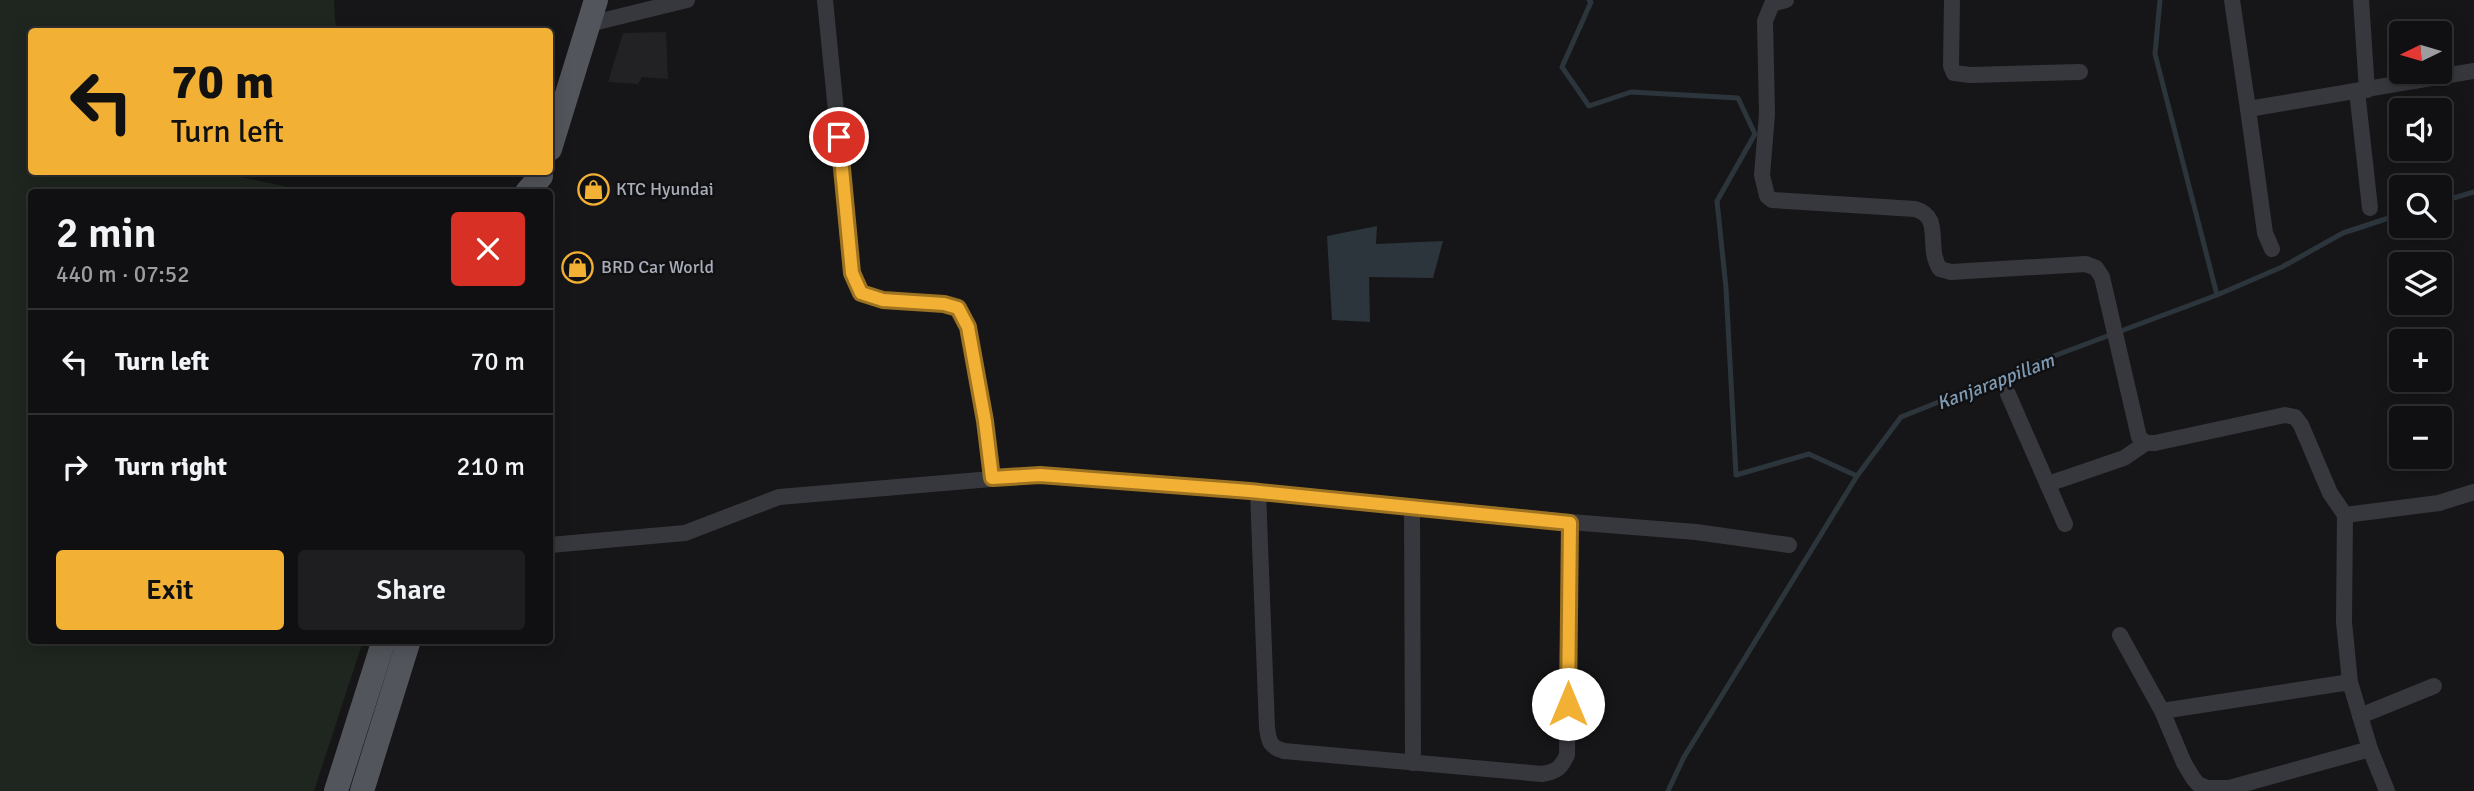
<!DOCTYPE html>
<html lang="en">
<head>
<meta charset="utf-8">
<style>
	body { margin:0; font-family:Signika,sans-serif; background:#1e1e20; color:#f1f3f6; height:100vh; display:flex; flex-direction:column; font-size:26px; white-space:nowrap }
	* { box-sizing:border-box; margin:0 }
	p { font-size:23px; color:#9c9d9f }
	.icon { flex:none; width:38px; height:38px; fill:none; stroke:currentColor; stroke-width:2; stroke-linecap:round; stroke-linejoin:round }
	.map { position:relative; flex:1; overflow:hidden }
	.panel { position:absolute; left:28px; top:189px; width:525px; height:455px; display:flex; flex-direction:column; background:#101012; border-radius:7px; box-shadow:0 4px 18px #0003,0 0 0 2px #303032 }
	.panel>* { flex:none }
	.banner { position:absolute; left:28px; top:28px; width:525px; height:147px; border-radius:7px; box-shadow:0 4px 18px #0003,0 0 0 2px #303032; background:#f2b134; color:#111; overflow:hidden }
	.needle { width:46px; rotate:265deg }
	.tools { position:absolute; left:2389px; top:21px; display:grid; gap:14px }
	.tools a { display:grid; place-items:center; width:63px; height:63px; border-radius:7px; background:#101012; box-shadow:0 4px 18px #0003,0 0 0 2px #303032; font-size:35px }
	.pin { position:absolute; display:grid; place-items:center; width:60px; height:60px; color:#fff; margin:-30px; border:4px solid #fff; border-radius:50%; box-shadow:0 2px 7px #0007 }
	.me { position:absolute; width:77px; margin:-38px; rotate:0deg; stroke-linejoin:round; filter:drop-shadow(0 0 5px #0008) }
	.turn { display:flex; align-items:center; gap:24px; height:147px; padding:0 28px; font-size:32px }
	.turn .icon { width:91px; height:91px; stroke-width:2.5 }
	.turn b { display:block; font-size:49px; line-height:60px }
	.round { display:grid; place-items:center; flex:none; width:74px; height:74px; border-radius:7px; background:#1e1e20 }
	.head { display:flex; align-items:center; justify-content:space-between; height:119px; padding:0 28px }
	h1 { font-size:42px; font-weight:600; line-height:52px }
	.action { display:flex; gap:14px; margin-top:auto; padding:14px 28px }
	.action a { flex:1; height:80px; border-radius:7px; background:#f2b134; color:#111; font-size:28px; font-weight:600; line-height:80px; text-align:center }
	.action a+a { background:#1e1e20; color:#f1f3f6 }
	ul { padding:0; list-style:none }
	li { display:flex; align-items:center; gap:21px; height:105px; padding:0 28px; border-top:2px solid #303032 }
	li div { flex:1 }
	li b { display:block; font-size:26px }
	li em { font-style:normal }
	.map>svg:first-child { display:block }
	.built { fill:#222225 }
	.green { fill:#1e261f }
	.water { fill:#2c353c }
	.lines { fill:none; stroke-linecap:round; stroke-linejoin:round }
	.stream { stroke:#2c353c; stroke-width:5 }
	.minor { stroke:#37383d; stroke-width:16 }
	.primary { stroke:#53555c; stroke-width:24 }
	.route-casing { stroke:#9d7322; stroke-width:18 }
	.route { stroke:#f2b134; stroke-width:12 }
	.labels { text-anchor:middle; stroke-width:5; stroke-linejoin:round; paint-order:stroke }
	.poi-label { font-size:18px; fill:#a8adb8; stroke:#111113; text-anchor:start }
	.water-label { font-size:19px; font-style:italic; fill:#7f9bb3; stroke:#111113 }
</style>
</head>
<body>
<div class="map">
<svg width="2474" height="791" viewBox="0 0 2474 791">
	<rect width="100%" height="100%" fill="#161618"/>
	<path class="built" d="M 666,32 L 668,79 L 642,77 L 638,84 L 608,82 L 623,33 Z"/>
	<path class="green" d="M 0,0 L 334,0 L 336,31 L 32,32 L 32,172 L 217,172 L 312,192 L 32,192 L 32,640 L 363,641 L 314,791 L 0,791 Z"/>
	<path class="water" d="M 1377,226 L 1376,244 L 1443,241 L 1433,278 L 1369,277 L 1370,322 L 1332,320 L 1327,236 Z"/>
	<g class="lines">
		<g class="stream">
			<path d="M 1589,0 L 1591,2 L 1562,67 L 1589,106 L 1631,92 L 1738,98 L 1755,134 L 1717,201 L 1726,288 L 1736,475 L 1809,454 L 1857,476"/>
			<path d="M 2440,202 L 2474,192"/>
			<path d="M 2217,295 L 2282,267 L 2343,233 L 2401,214"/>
			<path d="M 1668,791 L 1684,757 L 1857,476 L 1901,417 L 2054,356 L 2217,295 L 2155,54 L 2160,0"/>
		</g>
		<g class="minor">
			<path d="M 825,0 L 852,273 L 861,293 L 882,300 L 944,304 L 958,308 L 968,327 L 985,421 L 992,478"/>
			<path d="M 1786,0 L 1772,4 L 1765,21 L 1767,114 L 1762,175 L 1767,196 L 1772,200 L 1915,209 C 1944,217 1925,247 1940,269 L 1951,272 L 2086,264 L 2096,268 L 2102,277 L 2139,437 L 2146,443 L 2155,443 L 2285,415 L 2295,417 L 2301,425 L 2330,493 L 2345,515 L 2439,503 L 2474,492"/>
			<path d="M 1952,0 L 1951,66 L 1954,73 L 1970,75 L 2080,72"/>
			<path d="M 2232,0 L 2248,109"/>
			<path d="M 2361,0 L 2367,90"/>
			<path d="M 589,24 L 687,0"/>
			<path d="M 2357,91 L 2370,208"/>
			<path d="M 2272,249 L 2265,233 L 2248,109 L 2474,71"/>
			<path d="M 2008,394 L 2065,524"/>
			<path d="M 2048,484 L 2124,458 L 2146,443"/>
			<path d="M 1258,492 L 1267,728 C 1269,742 1270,747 1284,751 L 1542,774 C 1556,772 1561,768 1567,755 L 1570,522"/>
			<path d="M 1412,507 L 1413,763"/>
			<path d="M 2345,515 L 2344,622 L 2350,682"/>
			<path d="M 550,545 L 685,533 L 779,497 L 1039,475 L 1250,491 L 1570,522 L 1696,532 L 1789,545"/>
			<path d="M 2120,635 L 2162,711 L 2184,763 L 2193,778 L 2198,784 L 2207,788 L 2229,788 L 2370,749"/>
			<path d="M 2162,711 L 2350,682 L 2370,749 L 2387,791"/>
			<path d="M 2360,716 L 2434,686"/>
		</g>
		<g class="primary">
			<path d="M 550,149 L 596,0"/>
			<path d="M 527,192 L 541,176"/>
			<path d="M 336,791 L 384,640"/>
			<path d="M 362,791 L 409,640"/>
		</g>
	</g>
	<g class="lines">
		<defs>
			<path id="route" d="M 839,137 L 852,273 L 861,293 L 883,300 L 944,304 L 958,308 L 968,327 L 985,421 L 992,478 L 1040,475 L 1250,491 L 1570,523 L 1568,704"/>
		</defs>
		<use href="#route" class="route-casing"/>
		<use href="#route" class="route"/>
	</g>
	<defs>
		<symbol id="shop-ring" viewBox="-11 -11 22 22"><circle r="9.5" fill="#111113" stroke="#f2b134" stroke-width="1.5"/><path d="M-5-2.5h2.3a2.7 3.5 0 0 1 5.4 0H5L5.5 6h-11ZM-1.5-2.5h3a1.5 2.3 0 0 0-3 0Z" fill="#f2b134"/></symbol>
	</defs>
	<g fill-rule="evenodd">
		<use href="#shop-ring" x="576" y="172" width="35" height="35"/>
		<use href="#shop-ring" x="560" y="250" width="35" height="35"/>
	</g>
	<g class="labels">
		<g class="poi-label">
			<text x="616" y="195">KTC Hyundai</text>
			<text x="601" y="273">BRD Car World</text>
		</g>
		<g class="water-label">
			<text transform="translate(1995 381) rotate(-21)" y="7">Kanjarappillam</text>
		</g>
	</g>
</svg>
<div class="tools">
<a><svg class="needle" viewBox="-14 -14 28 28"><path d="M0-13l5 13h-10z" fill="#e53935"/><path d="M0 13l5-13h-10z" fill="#9c9d9f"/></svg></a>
<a><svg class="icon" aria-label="sound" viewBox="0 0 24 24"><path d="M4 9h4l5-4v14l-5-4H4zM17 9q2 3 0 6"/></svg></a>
<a><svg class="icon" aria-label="search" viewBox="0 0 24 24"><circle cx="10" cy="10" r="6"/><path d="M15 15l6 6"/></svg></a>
<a><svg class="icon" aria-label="layers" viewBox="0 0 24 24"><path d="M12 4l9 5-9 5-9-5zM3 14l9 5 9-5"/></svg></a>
<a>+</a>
<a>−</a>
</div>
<div class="pin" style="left:839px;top:137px;background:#d93025"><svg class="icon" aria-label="arrive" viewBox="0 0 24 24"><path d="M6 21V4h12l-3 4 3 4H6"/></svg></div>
<svg class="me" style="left:1568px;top:704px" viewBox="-20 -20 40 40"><circle r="19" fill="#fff"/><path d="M0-13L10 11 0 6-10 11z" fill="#f2b134"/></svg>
<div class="banner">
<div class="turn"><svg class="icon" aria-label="left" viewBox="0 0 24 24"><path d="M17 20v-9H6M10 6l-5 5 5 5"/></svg><div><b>70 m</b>Turn left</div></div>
</div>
<section class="panel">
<div class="head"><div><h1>2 min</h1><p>440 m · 07:52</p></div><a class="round" style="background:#d93025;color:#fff"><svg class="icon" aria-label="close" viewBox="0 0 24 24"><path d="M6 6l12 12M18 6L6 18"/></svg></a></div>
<ul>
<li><svg class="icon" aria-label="left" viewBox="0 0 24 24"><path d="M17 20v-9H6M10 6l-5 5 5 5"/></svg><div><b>Turn left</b></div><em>70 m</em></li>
<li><svg class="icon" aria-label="right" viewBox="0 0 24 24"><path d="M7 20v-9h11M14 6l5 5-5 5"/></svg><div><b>Turn right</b></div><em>210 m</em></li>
</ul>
<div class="action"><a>Exit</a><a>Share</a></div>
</section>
</div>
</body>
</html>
